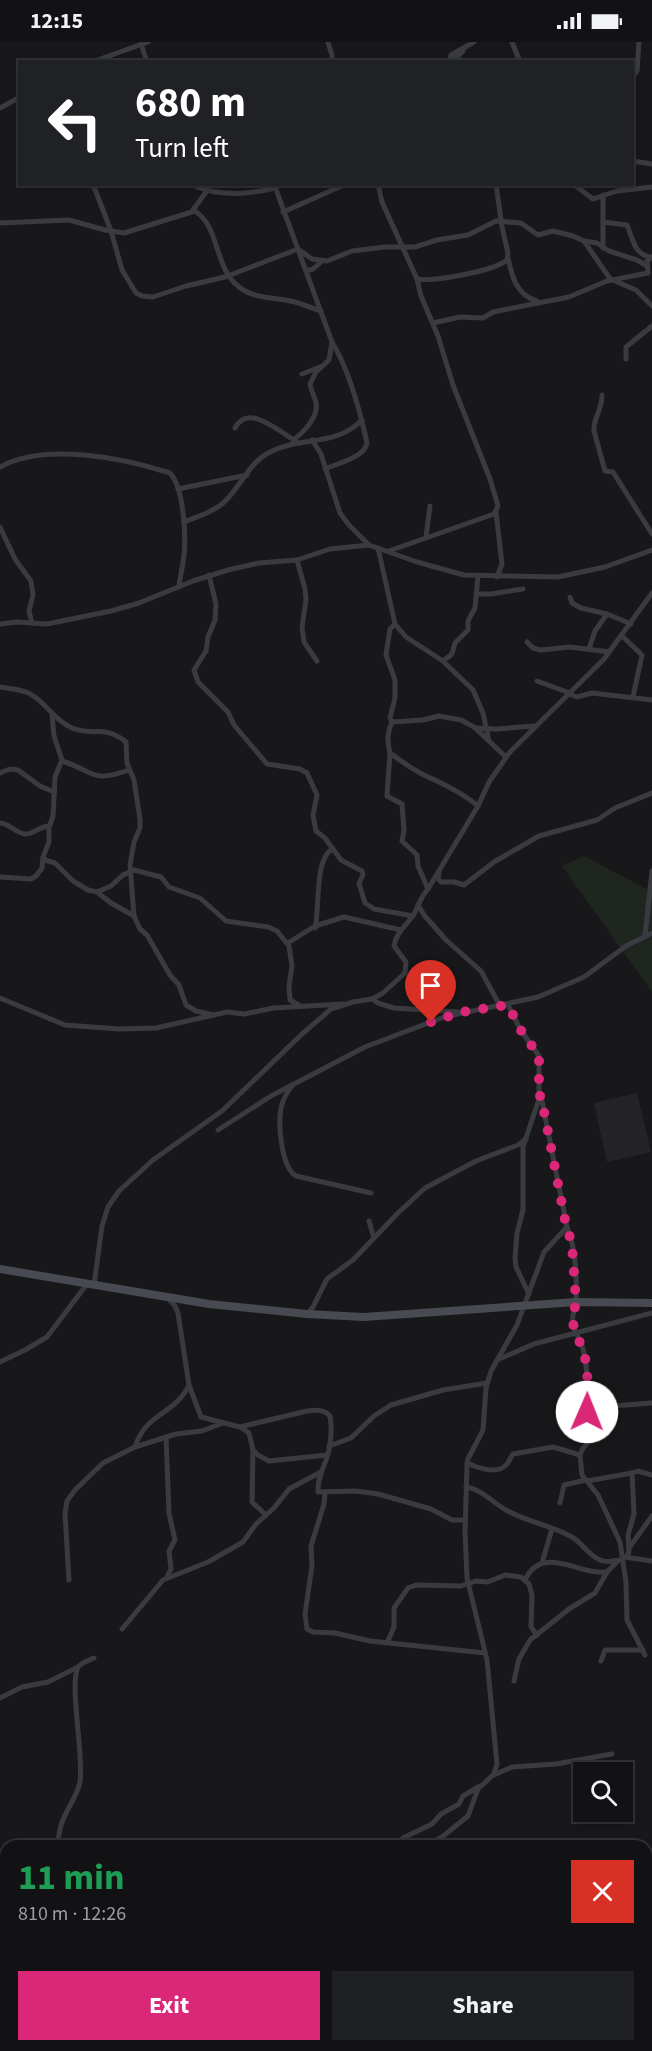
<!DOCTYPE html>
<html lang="en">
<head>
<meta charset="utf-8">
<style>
	body { margin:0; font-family:"Source Sans 3",sans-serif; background:#1f2022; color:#f1f3f6; height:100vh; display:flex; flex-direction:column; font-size:22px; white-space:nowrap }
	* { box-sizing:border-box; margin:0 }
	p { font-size:20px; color:#9c9ea0 }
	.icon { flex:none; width:33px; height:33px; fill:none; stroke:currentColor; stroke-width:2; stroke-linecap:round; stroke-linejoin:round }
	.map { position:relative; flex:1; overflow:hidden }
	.drawer { position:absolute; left:0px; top:1798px; width:652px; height:212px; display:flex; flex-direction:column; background:#121214; border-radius:18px 18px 0 0; box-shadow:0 3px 9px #0003,0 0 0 2px #313234 }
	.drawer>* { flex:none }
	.hud { position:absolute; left:18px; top:18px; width:616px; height:126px; border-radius:0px; box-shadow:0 3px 9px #0003,0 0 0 2px #313234; background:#202124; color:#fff; overflow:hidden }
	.tools { position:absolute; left:573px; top:1720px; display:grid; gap:12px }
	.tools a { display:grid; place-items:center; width:60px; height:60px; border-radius:0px; background:#121214; box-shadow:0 3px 9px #0003,0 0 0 2px #313234; font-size:30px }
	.pin { position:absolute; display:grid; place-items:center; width:51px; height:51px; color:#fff; margin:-62px -26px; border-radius:50% 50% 50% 0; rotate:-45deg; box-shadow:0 0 6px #0007 }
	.pin .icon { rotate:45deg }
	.me { position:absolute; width:66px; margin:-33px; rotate:1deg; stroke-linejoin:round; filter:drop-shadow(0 0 4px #0008) }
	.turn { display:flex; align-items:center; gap:21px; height:126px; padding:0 18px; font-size:27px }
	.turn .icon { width:78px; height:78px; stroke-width:2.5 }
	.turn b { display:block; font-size:42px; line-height:51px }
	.round { display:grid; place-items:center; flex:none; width:63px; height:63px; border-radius:0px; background:#1f2022 }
	.summary { display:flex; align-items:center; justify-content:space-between; height:102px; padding:0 18px }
	h1 { font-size:36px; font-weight:700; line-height:45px; color:#1e9e55 }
	.action { display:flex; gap:12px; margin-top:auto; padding:12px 18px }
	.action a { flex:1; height:69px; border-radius:0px; background:#db2777; color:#fff; font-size:24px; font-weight:700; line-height:69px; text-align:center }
	.action a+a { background:#1f2022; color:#f1f3f6 }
	.status { display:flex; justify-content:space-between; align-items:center; height:42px; padding:0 30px; background:#121214; direction:ltr }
	.status svg { height:16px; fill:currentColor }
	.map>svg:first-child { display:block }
	.built { fill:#242428 }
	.green { fill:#1e261f }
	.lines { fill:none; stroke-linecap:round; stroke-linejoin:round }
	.minor { stroke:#393b40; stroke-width:5 }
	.secondary { stroke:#474a50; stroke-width:8 }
	.route { stroke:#db2777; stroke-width:10; stroke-dasharray:0 18 }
</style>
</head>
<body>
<div class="status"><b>12:15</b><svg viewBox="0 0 49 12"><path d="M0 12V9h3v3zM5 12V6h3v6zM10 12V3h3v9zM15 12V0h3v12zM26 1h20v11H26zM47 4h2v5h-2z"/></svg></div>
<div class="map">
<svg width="652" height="2009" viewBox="0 0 652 2009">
	<rect width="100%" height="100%" fill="#18181b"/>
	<path class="built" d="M 637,1051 L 651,1110 L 607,1120 L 594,1061 Z"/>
	<path class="green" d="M 584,814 L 652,850 L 652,950 L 562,824 Z"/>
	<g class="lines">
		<g class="minor">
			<path d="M 328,0 L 332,13 L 332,20"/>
			<path d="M 512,0 L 520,20"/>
			<path d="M 141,2 L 147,20"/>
			<path d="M 92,20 L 148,0"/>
			<path d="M 449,20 L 451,13 L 474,0"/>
			<path d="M 452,20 L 463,9"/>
			<path d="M 633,34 L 637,29 L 639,0"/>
			<path d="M 0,66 L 20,55"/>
			<path d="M 633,119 L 652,122"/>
			<path d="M 93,142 L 111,189 L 122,228 L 136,251 L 142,254 L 153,255 L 186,244 L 225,235 L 298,207 L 312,217 L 327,219 L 352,209 L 385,205 L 415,205 L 437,198 L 468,193 L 496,179 L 521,181 L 538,193 L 553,189 L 573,194 L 584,199 L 597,201 L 609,209 L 637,218 L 647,224"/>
			<path d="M 190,142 C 217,155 247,153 275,146"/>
			<path d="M 274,142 L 332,300 C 349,328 360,369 367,401 C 364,416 338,421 325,427"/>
			<path d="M 378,142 L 382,160 L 417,237 L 421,254 L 438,294 L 453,343 L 490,437 L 498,464 L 494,472 L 389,509"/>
			<path d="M 573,142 L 593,157 L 617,149 L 652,145"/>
			<path d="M 603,153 L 603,206"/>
			<path d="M 193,168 L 206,150"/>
			<path d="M 283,170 L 346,142"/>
			<path d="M 603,180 L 627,183 C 633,197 634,213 651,215"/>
			<path d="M 0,181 L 69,178 L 105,188 L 124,191 L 195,169 C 220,185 214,225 238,244 C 253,257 272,255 290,259 C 301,261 311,266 321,269"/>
			<path d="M 584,199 L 611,238"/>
			<path d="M 508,216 C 512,234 516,253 537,259"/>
			<path d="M 306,229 L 313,227 L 322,219"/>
			<path d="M 417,237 C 434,240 494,229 507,218 L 508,211 L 502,185 L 496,142"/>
			<path d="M 615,239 L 636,248 L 652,264"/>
			<path d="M 433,281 L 460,275 L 483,276 L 493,270 L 569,255 L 607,239 L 648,231 L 647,219 L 652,215"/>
			<path d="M 626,317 L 626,305 L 652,284"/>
			<path d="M 302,332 L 320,325"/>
			<path d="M 602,353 C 602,369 593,376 594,389 L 605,429 L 613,430 L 652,492"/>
			<path d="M 235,386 C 249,360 280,391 296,399"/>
			<path d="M 293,398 C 303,391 319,375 316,361 C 315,355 311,349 310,342 L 316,330 L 329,318 L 332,300"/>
			<path d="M 312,398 L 321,412 L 340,471 L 349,483 L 369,503 L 417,520 L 464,533 L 558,535 L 605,525 L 652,508"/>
			<path d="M 0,425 C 45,400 123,416 170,431 C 184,446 186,493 184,513 C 183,524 180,534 179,545"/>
			<path d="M 178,447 L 247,433"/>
			<path d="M 496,470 L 502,522 L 497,535"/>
			<path d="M 184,480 C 196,475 211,471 222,462 C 239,448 248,422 268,411 C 302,393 334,406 362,378"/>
			<path d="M 0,485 L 15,517 L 31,539 L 33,553 L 29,569 L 32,581"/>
			<path d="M 426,495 L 430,464"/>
			<path d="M 378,506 L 395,582 L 406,595 L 443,619 L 473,648 L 483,671 L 489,699"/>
			<path d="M 297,518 L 305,547 L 306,558 L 302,585 L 304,600 L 317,619"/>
			<path d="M 209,533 L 216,562 L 215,578 L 208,595 L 206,609 L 194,628 L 198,640 L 228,670 L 234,683 L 267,722 L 300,727 L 307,731 L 317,753 L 313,773 L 316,789 L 325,796 L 341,818 L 362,829 L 363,833 L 359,841 L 365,861 L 374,867 L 413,874"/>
			<path d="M 477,552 L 491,552 L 523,547"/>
			<path d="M 570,555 L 572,561 L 581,566 L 607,572 L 631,582"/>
			<path d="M 0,582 L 17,580 L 47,582 L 111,569 L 139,561 L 193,539 L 228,528 L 259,521 L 297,518 L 330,507 L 369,503"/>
			<path d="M 395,582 L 390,587 L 386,613 L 395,638 L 395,656 L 390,676 L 392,680 C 387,691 387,699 390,711 C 401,719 413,728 426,734 C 444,742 463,751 478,764"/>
			<path d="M 622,594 L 642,613 L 633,655"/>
			<path d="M 527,600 L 533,606 L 541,608 L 570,605 L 609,610"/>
			<path d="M 589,607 L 595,589 L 607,572"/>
			<path d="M 443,619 L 452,612 L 455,601 L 468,588 L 468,579 L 475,566 L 478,534"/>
			<path d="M 537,639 L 570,651"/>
			<path d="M 0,645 C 10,647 23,647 32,653 C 48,663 54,678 72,686 C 94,695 104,682 126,700 L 127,721 L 134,738 L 140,777 L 140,786 L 134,800 L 130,823 L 134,874 L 140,887 L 147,893 L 170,933 L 179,943 L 186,963 L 196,969 L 214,973"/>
			<path d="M 569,652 L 577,655 L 592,651 L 652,658"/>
			<path d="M 392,680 L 423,678 L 439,674 L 461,678 L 474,685 L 506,715"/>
			<path d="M 476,686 L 496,687 L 534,684"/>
			<path d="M 390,711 L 387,754 L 402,762 L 404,788 L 402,799 L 417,813 L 418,824 L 428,847"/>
			<path d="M 62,719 C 96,729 89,742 129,728"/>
			<path d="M 0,731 L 10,727 L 18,728 L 40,744 L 54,750"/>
			<path d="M 0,781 C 10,782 15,790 24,792 C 34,793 39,784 49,784"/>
			<path d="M 43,815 L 45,818 L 55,821 L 73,839 L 88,848 L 97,850 L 111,861 L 134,874"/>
			<path d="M 439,830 L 438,837 L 441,840 L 454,840 L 464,843 L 494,820 L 539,794 L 597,778 L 615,766 L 652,751"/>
			<path d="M 0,835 L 31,837 L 36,834 L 42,826 L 43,815 L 49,800 L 49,786 L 53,774 L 55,735 L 62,718 L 54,694 L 52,673"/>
			<path d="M 97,850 L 111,844 L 123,833 L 134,828 L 161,835 L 169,845 L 200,856 L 226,879 L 268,885 L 277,889 L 289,904 L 292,924 L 289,944 L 290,958 L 300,964"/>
			<path d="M 418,863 L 424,873 L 446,898 L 481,929 L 500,964"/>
			<path d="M 315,886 C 320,867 314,815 333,807"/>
			<path d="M 645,894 L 652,829"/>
			<path d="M 288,901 L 315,884 L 344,875 L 401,888"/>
			<path d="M 0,956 L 65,983 L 119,987 L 156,986 L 227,970 L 244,972 L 273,966 L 343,962"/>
			<path d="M 372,957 L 378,961 L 394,966 L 458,970"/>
			<path d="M 292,1044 C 287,1050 283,1057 281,1066 C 278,1082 281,1125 296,1134 L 371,1151"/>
			<path d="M 218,1088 L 271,1054 L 365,1005 L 444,975 L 538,955 L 584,935 L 626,904 L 652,891"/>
			<path d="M 369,1179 L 374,1196"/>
			<path d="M 567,1185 C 576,1207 577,1235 576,1258 C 576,1266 571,1273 573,1281 C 574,1290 581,1298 583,1307 C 589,1328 586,1350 587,1371 C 587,1381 592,1389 590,1399 L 583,1406 L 580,1413 L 582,1433 L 598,1453 L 620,1500 L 626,1540 L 627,1578 L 645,1613"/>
			<path d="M 94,1243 L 102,1184 L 108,1165 L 119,1149 L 153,1118 L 222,1069 L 302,992 L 331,967 L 353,960 L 372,957 L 383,951 L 405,931 L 406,920 L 394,904 C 396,890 407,883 414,872 C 419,863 421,854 428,847 L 478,764 L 489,740 L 510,710 L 604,617 L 652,551"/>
			<path d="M 529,1252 L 516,1225 L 515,1216 L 517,1191 L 523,1168 L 523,1105 L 539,1057"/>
			<path d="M 168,1256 L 175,1264 L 178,1271 L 189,1343 L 201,1375 L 240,1385 L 249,1391 L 253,1408 L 252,1460 L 266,1473"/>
			<path d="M 307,1272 L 313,1265 L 327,1237 L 353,1218 L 398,1171 L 425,1146 L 476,1119 L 518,1103 L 526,1097"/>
			<path d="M 497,1318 L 534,1302 L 652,1271"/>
			<path d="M 0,1320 L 25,1308 L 47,1295 L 87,1242"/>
			<path d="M 587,1366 L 652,1361"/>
			<path d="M 240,1385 L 307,1369 C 315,1368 324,1367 330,1374 C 332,1385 331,1398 329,1408 C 326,1423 317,1434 318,1450 L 356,1449 L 378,1452 L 431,1467 L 452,1478 L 465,1478"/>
			<path d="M 166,1395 L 169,1471 L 175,1498 L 169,1509 L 171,1527 L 167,1535"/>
			<path d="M 329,1404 L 351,1396 L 374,1374 L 391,1363 L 443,1348 L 487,1341"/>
			<path d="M 135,1405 C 146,1370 175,1373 189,1343"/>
			<path d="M 253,1408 L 258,1413 L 269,1419 L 327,1413"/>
			<path d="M 467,1421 C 477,1426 496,1432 505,1424 C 509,1421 510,1416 513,1412 L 553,1405 L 580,1413"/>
			<path d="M 587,1439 L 632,1431"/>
			<path d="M 466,1445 C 482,1447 493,1461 506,1468 C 526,1480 559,1485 575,1497 C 584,1504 589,1513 600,1518 C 607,1521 615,1519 623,1517"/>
			<path d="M 325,1451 L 324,1462 L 311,1504 L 312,1524 L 305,1572 L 307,1587 L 313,1590 L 335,1591 L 370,1599 L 485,1611"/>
			<path d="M 560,1461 L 564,1443 L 586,1438"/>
			<path d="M 629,1506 L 652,1474"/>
			<path d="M 624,1515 L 652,1519"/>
			<path d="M 627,1515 L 629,1509 L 628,1493 L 634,1472 L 632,1431 L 638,1429 L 652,1433"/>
			<path d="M 542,1521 L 552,1487"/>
			<path d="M 69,1538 L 65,1471 L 67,1459 L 75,1448 L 103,1421 L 135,1405 L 176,1392 L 202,1389 L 223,1381"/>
			<path d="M 525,1538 C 542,1501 580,1534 607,1530"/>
			<path d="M 122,1587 L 163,1538 L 208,1520 L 243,1500 L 256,1482 L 274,1466 L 289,1447 L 321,1430"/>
			<path d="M 388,1599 L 394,1585 L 394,1566 L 408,1546 L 416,1543 L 461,1544 L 476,1539 L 488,1540 L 505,1533 L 521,1535 L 529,1542 L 532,1553 L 531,1585 L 537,1593"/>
			<path d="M 601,1619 L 605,1608 L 643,1608"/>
			<path d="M 514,1639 L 519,1617 L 530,1598 L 569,1567 L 595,1551 L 607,1530 L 618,1519"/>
			<path d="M 0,1656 L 22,1645 L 48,1640 L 78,1625"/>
			<path d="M 494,1733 L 512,1725 L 556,1722 L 612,1712"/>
			<path d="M 57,1804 C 59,1795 59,1786 63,1778 C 68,1765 77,1754 80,1740 C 84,1713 69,1642 78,1625 C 81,1621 89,1618 94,1616"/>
			<path d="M 400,1804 L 403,1796 L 432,1782 L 441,1772 L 459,1762 L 463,1754 L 480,1744"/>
			<path d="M 426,1804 L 442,1795 L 468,1774 L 478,1747 L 494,1732 L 497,1722 L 487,1618 L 467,1536 L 465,1490 L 467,1423 L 468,1417 L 483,1388 L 486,1346 L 491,1329 L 517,1283 L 544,1210 L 567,1185 L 541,1054 L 539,1054 L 539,1014 L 520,987 L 508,963"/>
			<path d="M 647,1840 L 652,1820"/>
			<path d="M 0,1897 L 6,1884"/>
			<path d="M 646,1921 L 652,1920"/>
			<path d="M 0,1969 L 6,1972"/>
			<path d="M 648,1996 L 652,2008"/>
			<path d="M 156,2004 L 164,2009"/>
			<path d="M 304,2004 L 315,2009"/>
			<path d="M 473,2004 L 473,2009"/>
			<path d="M 239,2009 L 242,2004"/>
			<path d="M 425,2009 L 431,2004"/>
			<path d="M 454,2009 L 457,2004"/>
		</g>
		<path class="secondary" d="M 0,1227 L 209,1262 L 307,1272 L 364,1275 L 576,1260 L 652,1261"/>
	</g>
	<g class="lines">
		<path class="route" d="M 431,980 L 462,970 L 508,963 L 520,987 L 539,1014 L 539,1054 L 541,1054 L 565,1178 L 572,1203 L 576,1260 L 572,1279 L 585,1315 L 588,1341 L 587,1370"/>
	</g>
</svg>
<div class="tools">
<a><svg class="icon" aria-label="search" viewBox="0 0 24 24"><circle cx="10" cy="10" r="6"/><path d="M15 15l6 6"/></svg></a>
</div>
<div class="pin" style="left:431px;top:980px;background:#d93025"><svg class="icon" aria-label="arrive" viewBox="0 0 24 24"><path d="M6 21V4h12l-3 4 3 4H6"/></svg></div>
<svg class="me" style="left:587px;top:1370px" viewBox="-20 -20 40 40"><circle r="19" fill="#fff"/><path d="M0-13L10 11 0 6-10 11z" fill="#db2777"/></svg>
<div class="hud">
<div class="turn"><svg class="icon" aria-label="left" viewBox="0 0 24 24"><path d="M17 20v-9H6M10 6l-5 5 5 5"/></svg><div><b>680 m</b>Turn left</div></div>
</div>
<section class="drawer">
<div class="summary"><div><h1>11 min</h1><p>810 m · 12:26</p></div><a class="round" style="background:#d93025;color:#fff"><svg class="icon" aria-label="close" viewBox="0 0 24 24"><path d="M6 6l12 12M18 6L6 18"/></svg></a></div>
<div class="action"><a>Exit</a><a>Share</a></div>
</section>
</div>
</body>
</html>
